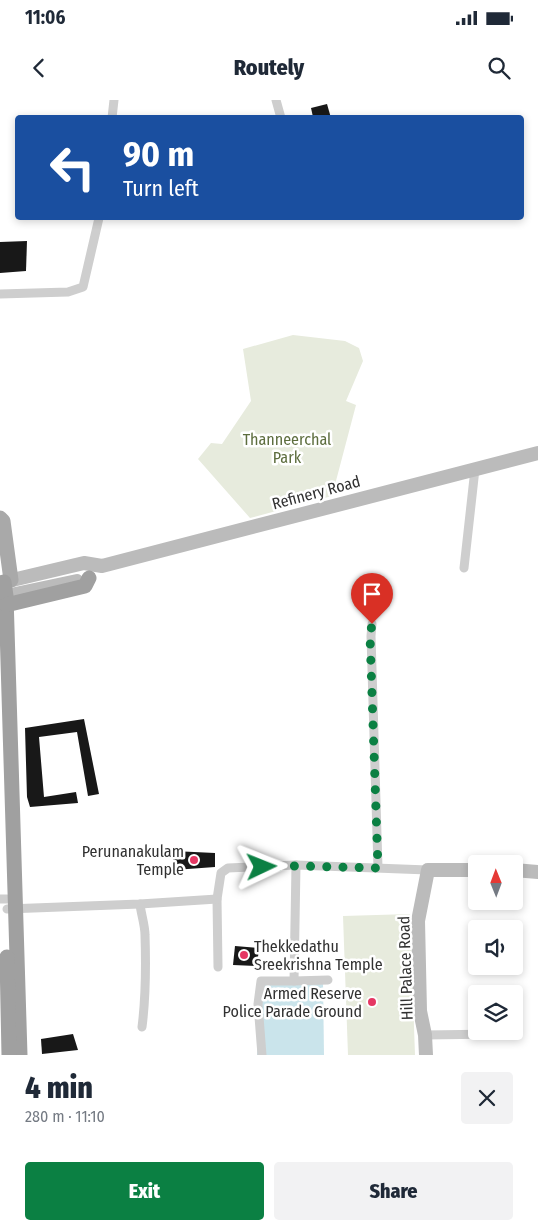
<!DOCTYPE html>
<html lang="en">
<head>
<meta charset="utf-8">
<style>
	body { margin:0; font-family:"Fira Sans Condensed",sans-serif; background:#f2f2f3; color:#1f2937; height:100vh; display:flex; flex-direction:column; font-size:19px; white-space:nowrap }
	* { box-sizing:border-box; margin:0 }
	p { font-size:16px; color:#747a83 }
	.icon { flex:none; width:28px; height:28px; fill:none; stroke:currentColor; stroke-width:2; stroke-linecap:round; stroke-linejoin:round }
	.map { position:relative; height:955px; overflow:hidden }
	.panel { display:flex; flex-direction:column; background:#fff; flex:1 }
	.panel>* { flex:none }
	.top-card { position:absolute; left:15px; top:15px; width:509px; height:105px; border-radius:5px; box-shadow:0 2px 8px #0003; background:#1a4fa0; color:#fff; overflow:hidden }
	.needle { width:32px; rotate:359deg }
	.tools { position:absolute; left:468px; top:755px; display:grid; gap:10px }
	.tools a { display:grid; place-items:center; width:55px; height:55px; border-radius:5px; background:#fff; box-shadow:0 2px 8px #0003; font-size:25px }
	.pin { position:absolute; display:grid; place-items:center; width:42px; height:42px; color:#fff; margin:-51px -21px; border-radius:50% 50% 50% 0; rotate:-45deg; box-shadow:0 0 5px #0007 }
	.pin .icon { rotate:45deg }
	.me { position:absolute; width:55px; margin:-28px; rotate:88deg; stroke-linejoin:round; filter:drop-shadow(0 0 4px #0008) }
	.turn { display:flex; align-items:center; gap:18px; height:105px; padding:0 25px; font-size:22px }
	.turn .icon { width:65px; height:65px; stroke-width:2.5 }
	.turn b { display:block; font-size:35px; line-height:42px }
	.round { display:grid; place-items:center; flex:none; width:52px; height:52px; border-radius:5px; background:#f2f2f3 }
	.overview { display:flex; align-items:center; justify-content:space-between; height:85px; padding:0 25px }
	h1 { font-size:30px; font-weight:800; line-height:38px }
	.action { display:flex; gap:10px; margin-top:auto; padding:10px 25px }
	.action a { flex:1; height:58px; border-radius:5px; background:#0b8043; color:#fff; font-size:20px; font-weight:800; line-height:58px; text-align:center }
	.action a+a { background:#f2f2f3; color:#1f2937 }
	.status { display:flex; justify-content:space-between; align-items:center; height:35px; padding:0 25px; background:#fff; direction:ltr }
	.status svg { height:14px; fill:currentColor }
	header { display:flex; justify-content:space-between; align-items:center; height:65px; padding:0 25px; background:#fff; font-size:22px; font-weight:800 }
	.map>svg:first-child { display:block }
	.green { fill:#e7ebdd }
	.water { fill:#cae4eb }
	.building { fill:#181818 }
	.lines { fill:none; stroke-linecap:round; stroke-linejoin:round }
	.minor { stroke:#cecece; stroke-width:9 }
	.secondary { stroke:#bbb; stroke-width:14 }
	.primary { stroke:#a9a9a9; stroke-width:15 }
	.trunk { stroke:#a0a0a0; stroke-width:15 }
	.route { stroke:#0b8043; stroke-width:9; stroke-dasharray:0 16.2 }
	.poi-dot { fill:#e53763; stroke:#fff; stroke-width:2 }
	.labels { text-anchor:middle; stroke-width:5; stroke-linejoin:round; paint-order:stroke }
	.park-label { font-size:16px; fill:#5d6d3e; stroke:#fff }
	.street-label { font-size:16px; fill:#313131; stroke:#fff }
	.poi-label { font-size:16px; fill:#313131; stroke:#fff; text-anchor:end }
</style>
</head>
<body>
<div class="status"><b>11:06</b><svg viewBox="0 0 49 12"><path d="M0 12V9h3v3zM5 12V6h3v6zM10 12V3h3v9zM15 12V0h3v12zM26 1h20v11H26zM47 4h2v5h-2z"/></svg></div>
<header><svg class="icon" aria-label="back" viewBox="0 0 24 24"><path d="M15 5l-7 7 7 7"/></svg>Routely<svg class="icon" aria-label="search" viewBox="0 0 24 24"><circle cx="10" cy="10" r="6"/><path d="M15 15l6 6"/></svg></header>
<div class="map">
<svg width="538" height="955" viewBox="0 0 538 955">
	<rect width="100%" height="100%" fill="#fff"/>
	<g class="green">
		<path d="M 293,235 L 345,241 L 359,248 L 363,261 L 346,301 L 356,305 L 332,396 L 250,418 L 198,359 L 211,343 L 222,344 L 251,301 L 243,249 Z"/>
		<path d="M 410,814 L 415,955 L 348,955 L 343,816 Z"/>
	</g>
	<path class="water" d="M 323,881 L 324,955 L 257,955 L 262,885 Z"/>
	<g class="building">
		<path d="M 327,4 L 331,18 L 313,17 L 311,8 Z"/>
		<path d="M 27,141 L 26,171 L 0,173 L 0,142 Z"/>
		<path d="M 84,619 L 99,694 L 88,696 L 77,632 L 39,637 L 44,697 L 76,692 L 78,703 L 30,707 L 27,697 L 25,628 Z"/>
		<path d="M 173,751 L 215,753 L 215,767 L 174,770 Z"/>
		<path d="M 235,846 L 259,848 L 257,866 L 233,865 Z"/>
		<path d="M 73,934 L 78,950 L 42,954 L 41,939 Z"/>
	</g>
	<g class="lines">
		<g class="minor">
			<path d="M 276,0 L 281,18"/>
			<path d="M 112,18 L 114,0"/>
			<path d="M 0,194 L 68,192 L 83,187 L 99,118"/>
			<path d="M 464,468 L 475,369"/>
			<path d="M 372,524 L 371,536 L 378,768"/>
			<path d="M 0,799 L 7,799"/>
			<path d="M 217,799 L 218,867"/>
			<path d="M 140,804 C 141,814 145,825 145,835 C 146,866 146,896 142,927"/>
			<path d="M 7,809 L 140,804 L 217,799 L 221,773 L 228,768 L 296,765 L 428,770"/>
			<path d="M 294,881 L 328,880"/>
			<path d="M 425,935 L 496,934"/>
			<path d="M 262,955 L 258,904 L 261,881 L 294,881 L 296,765"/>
		</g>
		<g class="secondary">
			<path d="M 4,482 L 84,463 L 102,466 L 538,353"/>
			<path d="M 6,496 L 77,481"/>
			<path d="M 514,770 L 538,772"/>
			<path d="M 426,955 L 425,935 L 420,911 L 418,821 L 428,770 L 476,770"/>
		</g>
		<path class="primary" d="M 0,418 L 3,421 L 11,480"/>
		<g class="trunk">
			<path d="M 0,483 L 4,482 L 6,496 L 20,955"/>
			<path d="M 6,505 L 85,486 L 89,478"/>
			<path d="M 7,857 L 9,955"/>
		</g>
	</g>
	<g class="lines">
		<path class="route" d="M 262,767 L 296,766 L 378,768 L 370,536 L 372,524"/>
	</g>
	<g class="poi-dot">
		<circle cx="194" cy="760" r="5"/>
		<circle cx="244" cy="855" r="5"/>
		<circle cx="372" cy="902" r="5"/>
	</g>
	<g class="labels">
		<g class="park-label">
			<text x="287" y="345">Thanneerchal<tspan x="287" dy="18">Park</tspan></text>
		</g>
		<g class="street-label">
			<text transform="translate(316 392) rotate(-15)" y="6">Refinery Road</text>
			<text transform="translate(405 868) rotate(-92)" y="6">Hill Palace Road</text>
		</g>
		<g class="poi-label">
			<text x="184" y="757">Perunanakulam<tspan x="184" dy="18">Temple</tspan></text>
			<text x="254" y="852" text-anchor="start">Thekkedathu<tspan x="254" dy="18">Sreekrishna Temple</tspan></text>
			<text x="362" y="899">Armed Reserve<tspan x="362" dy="18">Police Parade Ground</tspan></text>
		</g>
	</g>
</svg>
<div class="tools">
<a><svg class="needle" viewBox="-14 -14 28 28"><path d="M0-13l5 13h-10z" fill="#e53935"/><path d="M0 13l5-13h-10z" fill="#747a83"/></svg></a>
<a><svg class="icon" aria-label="sound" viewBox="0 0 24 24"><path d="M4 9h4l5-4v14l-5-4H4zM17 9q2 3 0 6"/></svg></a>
<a><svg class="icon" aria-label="layers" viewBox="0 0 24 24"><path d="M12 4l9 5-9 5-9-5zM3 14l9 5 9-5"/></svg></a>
</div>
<div class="pin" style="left:372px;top:524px;background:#d93025"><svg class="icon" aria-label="arrive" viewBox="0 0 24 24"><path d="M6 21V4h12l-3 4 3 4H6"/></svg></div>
<svg class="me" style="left:262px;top:767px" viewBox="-20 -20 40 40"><path d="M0-17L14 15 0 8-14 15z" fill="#0b8043" stroke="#fff" stroke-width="4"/></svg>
<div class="top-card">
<div class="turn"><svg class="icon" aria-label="left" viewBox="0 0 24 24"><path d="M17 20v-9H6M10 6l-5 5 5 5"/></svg><div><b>90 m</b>Turn left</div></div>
</div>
</div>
<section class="panel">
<div class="overview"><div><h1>4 min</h1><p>280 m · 11:10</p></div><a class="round"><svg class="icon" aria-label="close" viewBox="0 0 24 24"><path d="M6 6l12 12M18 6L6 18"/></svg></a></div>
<div class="action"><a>Exit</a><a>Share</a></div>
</section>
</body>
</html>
